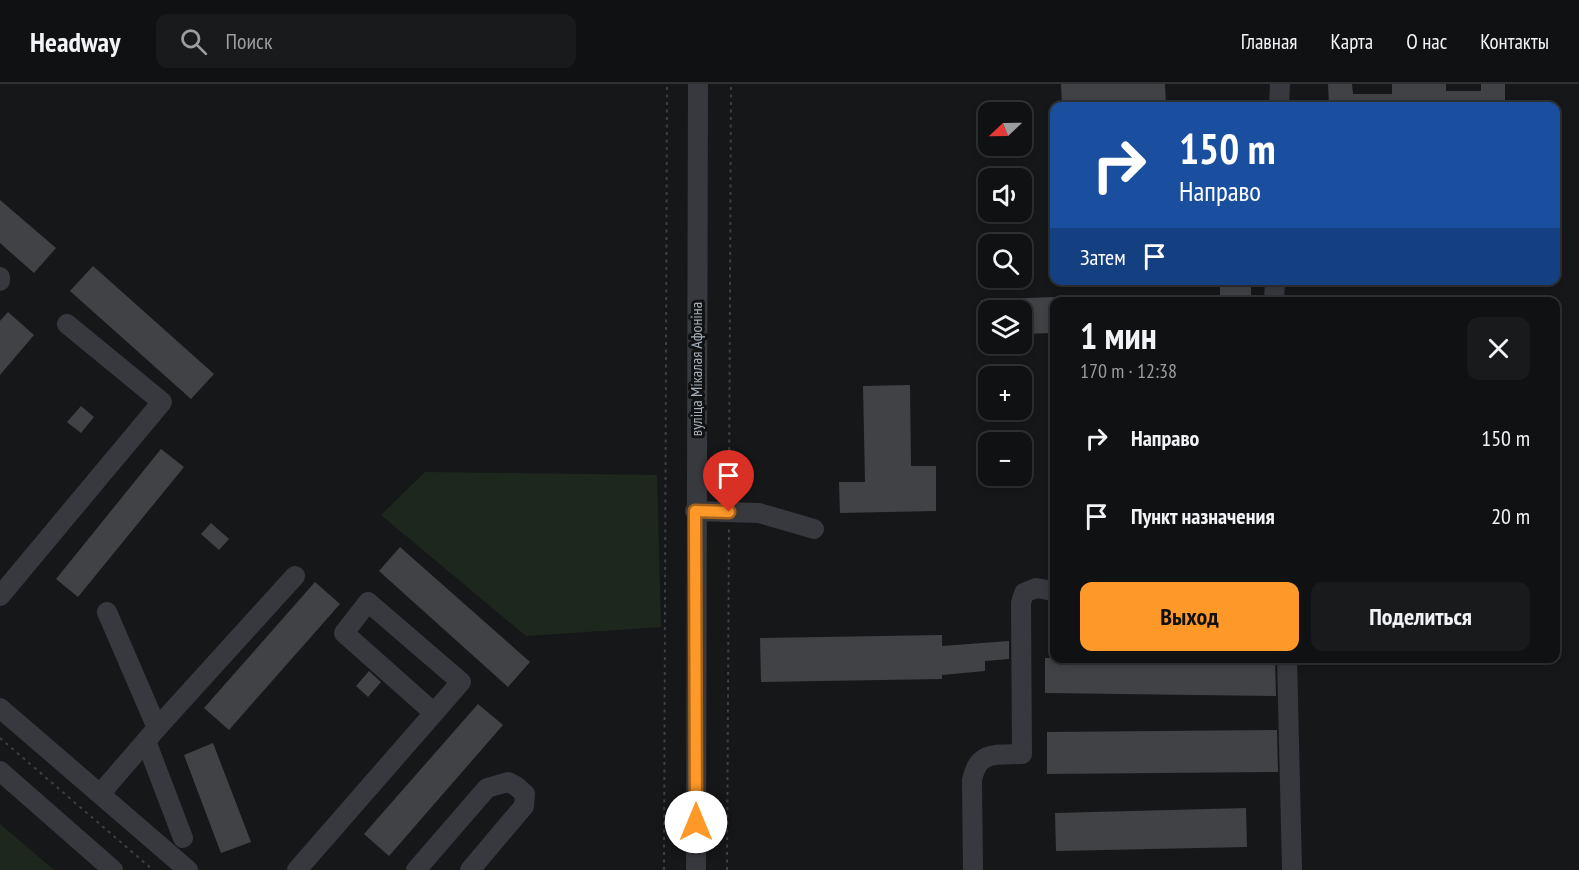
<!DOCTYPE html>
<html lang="ru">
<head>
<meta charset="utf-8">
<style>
	body { margin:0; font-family:"PT Sans Narrow",sans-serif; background:#191a1c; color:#f1f3f6; height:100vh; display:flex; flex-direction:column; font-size:22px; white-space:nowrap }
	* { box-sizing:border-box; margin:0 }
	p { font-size:20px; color:#9c9da0 }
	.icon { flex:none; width:33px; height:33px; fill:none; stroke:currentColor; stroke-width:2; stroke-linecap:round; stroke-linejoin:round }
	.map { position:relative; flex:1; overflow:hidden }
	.side { position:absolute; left:1050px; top:213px; width:510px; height:366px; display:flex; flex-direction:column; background:#101113; border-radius:12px; box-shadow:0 3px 9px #0003,0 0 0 2px #303133 }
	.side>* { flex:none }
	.banner { position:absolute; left:1050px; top:18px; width:510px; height:183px; border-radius:12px; box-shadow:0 3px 9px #0003,0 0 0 2px #303133; background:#1a4fa0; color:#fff; overflow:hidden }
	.needle { width:39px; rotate:248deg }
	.controls { position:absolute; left:978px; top:18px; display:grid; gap:12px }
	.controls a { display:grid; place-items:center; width:54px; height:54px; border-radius:12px; background:#101113; box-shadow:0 3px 9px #0003,0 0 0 2px #303133; font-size:30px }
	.pin { position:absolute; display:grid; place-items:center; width:51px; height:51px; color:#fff; margin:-62px -26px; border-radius:50% 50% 50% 0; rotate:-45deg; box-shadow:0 0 6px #0007 }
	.pin .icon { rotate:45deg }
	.me { position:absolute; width:66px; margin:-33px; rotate:0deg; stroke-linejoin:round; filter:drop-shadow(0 0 4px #0008) }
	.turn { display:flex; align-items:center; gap:21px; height:126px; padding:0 30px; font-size:27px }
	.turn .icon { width:78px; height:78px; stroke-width:2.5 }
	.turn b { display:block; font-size:42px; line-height:51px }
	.then { display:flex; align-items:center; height:57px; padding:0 30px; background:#0003; gap:12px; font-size:22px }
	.round { display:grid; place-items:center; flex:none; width:63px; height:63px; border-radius:12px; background:#191a1c }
	.summary { display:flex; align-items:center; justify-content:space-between; height:102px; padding:0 30px }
	h1 { font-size:36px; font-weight:600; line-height:45px }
	.primary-button { display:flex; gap:12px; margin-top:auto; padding:12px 30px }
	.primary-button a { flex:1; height:69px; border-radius:12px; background:#fe9929; color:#111; font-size:24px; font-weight:600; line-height:69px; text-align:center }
	.primary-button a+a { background:#191a1c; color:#f1f3f6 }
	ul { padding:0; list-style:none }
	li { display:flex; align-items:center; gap:18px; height:78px; padding:0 30px }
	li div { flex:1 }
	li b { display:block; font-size:22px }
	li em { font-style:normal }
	header { display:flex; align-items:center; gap:36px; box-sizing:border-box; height:84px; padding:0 30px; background:#101113; border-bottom:2px solid #303133 }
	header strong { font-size:28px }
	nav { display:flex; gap:33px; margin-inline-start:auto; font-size:21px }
	.search { width:420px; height:54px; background:#191a1c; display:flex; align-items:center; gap:15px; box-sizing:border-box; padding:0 21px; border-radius:12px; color:#9c9da0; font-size:22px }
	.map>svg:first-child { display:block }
	.green { fill:#1e271e }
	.building { fill:#404246 }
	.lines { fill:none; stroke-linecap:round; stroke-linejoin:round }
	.path { stroke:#3d4045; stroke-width:2; stroke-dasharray:3 4.5; stroke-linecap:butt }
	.minor { stroke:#37393e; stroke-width:20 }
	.route-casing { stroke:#a5631b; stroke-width:15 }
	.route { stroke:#fe9929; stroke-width:10 }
	.labels { text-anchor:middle; stroke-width:6; stroke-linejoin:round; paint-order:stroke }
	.street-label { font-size:16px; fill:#a7afb9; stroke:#111214 }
</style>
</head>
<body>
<header>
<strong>Headway</strong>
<div class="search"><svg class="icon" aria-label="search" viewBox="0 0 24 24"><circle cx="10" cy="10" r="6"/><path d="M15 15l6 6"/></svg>Поиск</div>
<nav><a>Главная</a><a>Карта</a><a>О нас</a><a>Контакты</a></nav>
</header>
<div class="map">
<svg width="1579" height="786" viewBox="0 0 1579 786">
	<rect width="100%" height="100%" fill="#161719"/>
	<g class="green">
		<path d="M 425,388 L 657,391 L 661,543 L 526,552 L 381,431 Z"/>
		<path d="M 0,740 L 54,786 L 0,786 Z"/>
	</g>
	<g class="building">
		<path d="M 1061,0 L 1165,0 L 1166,22 L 1062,22 Z"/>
		<path d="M 1328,0 L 1352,0 L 1353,10 L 1392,10 L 1392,0 L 1446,0 L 1446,7 L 1481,7 L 1481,0 L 1505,0 L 1505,22 L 1329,22 Z"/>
		<path d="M 0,116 L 56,164 L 34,189 L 0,159 Z"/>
		<path d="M 93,182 L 214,290 L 191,315 L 70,207 Z"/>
		<rect x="1220" y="196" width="31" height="22"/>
		<path d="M 1054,213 L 1054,249 L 1022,250 L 1022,226 L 981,226 L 981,216 Z"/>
		<path d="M 8,228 L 34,251 L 0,291 L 0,237 Z"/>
		<path d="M 910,301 L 911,382 L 936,382 L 936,427 L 840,429 L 839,398 L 865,398 L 863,302 Z"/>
		<path d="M 81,322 L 94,333 L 81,349 L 67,338 Z"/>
		<path d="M 161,365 L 184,383 L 78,513 L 56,495 Z"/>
		<path d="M 211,439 L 229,455 L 219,466 L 201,450 Z"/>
		<path d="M 400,463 L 530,578 L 508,603 L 379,487 Z"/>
		<path d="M 315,498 L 340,520 L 229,646 L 204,624 Z"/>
		<path d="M 942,551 L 942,562 L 1009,557 L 1009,575 L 985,577 L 985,587 L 942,591 L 942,595 L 761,598 L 760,554 Z"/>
		<path d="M 1045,574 L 1275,574 L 1276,612 L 1045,609 Z"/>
		<path d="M 369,587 L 381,598 L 368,613 L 356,602 Z"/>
		<path d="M 478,620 L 503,641 L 389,772 L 364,750 Z"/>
		<path d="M 1277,646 L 1278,688 L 1047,690 L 1047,648 Z"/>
		<path d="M 213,659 L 251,758 L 221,769 L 184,671 Z"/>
		<path d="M 1246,724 L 1247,763 L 1056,767 L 1055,729 Z"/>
	</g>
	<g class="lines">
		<g class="path">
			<path d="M 729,411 L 731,0"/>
			<path d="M 0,654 L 153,786"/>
			<path d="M 664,786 L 667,0"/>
			<path d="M 727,786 L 729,444"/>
		</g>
		<g class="minor">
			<path d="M 1279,22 L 1280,0"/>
			<path d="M 0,193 L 0,197"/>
			<path d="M 1274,218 L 1275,196"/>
			<path d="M 695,427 L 759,429 L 814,445"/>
			<path d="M 0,512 L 162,318 L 67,240"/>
			<path d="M 1287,574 L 1292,786"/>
			<path d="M 0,624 L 188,786"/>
			<path d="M 157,644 L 295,492"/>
			<path d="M 146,657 L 183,754"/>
			<path d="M 0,687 L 113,786"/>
			<path d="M 100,710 L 157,644 L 107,528"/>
			<path d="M 297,786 L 461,598 L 368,518 L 344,549 L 434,629"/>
			<path d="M 416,786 L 487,704 L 508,698 L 516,702 L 525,710 L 524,722 L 470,786"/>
			<path d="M 696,786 L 698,0"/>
			<path d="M 973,786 L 972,696 C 978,666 996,671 1022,670 L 1021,519 L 1024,509 L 1036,504 L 1054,507"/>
		</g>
	</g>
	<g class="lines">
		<defs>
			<path id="route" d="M 696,738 L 695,427 L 729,428"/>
		</defs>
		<use href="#route" class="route-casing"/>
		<use href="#route" class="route"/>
	</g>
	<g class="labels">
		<g class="street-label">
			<text transform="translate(696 285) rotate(-90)" y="6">вуліца Мікалая Афоніна</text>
		</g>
	</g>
</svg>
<div class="controls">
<a><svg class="needle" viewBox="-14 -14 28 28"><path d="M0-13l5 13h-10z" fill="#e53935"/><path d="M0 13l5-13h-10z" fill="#9c9da0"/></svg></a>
<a><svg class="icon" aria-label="sound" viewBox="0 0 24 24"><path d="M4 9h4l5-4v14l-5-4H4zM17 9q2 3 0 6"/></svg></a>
<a><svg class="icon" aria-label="search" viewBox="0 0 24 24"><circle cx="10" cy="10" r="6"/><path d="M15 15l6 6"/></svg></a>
<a><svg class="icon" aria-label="layers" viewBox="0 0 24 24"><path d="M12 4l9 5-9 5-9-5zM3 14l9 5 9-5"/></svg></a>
<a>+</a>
<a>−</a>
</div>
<div class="pin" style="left:729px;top:428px;background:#d93025"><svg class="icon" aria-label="arrive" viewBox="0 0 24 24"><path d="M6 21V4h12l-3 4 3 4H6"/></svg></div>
<svg class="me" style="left:696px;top:738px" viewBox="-20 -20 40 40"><circle r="19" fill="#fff"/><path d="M0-13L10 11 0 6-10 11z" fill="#fe9929"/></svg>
<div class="banner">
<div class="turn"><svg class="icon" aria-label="right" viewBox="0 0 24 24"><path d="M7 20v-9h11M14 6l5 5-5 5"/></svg><div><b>150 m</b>Направо</div></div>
<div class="then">Затем<svg class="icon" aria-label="arrive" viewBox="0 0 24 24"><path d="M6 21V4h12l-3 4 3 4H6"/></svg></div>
</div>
<section class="side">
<div class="summary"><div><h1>1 мин</h1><p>170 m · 12:38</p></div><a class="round"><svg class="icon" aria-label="close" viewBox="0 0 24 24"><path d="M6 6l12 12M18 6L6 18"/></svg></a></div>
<ul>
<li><svg class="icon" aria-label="right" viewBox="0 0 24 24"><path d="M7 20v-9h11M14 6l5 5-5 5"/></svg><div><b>Направо</b></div><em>150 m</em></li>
<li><svg class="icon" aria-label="arrive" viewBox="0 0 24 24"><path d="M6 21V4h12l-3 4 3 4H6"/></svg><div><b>Пункт назначения</b></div><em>20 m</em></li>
</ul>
<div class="primary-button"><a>Выход</a><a>Поделиться</a></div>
</section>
</div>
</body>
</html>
